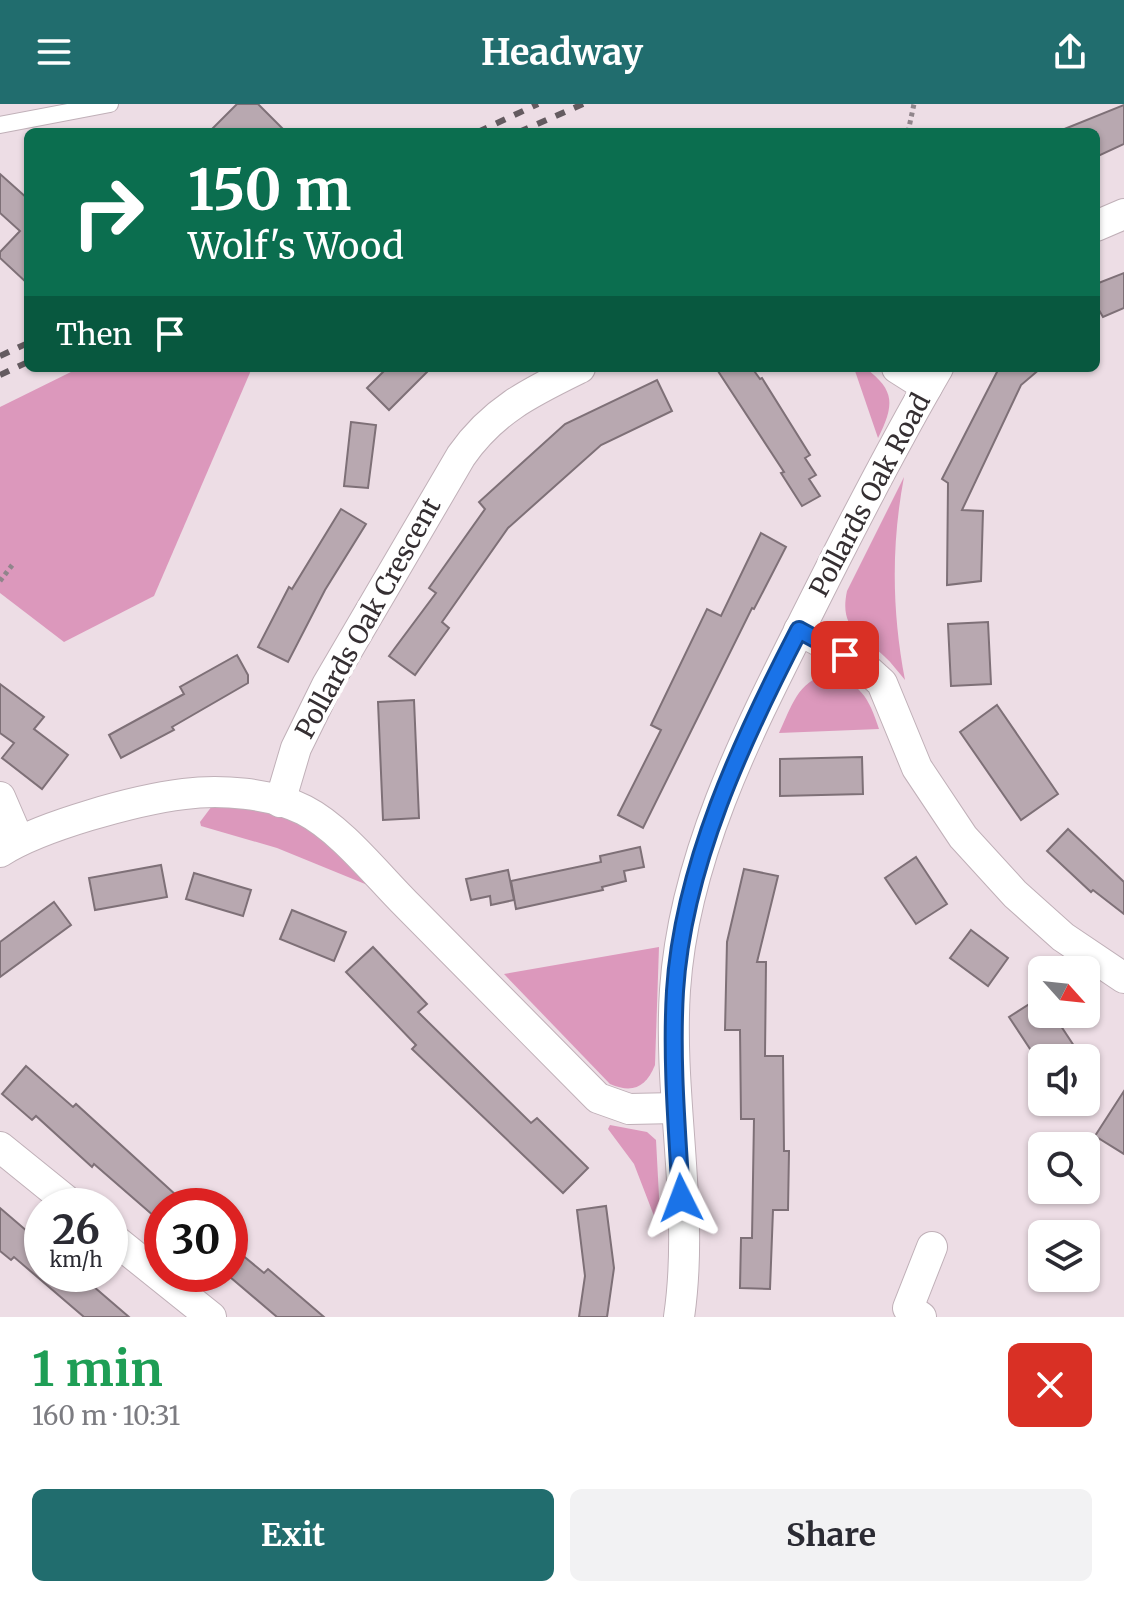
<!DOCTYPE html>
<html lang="en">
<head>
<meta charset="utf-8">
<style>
	body { margin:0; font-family:Merriweather,serif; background:#f2f2f3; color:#2b2b33; height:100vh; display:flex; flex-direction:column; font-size:30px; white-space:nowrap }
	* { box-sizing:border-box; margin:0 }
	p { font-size:26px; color:#7c7c81 }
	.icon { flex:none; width:44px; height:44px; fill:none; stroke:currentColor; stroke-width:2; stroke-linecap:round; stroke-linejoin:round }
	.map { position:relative; height:1213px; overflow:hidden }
	.details { display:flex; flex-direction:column; background:#fff; flex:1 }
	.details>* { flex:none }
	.top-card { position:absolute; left:24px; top:24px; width:1076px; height:244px; border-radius:12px; box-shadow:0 2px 6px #0004; background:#0b6e4f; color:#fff; overflow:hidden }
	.needle { width:52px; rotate:117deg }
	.fabs { position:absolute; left:1028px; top:852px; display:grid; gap:16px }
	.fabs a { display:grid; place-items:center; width:72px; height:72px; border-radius:12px; background:#fff; box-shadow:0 2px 6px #0004; font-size:40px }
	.speed { position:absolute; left:24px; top:1084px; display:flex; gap:16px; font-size:40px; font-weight:700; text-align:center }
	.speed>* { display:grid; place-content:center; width:104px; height:104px; border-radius:50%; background:#fff; box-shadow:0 2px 6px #0004; line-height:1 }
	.speed small { font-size:20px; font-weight:400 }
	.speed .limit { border:12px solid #d22; background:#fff; color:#111 }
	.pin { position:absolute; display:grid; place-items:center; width:68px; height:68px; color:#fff; margin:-34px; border-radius:16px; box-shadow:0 4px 12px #0006 }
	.me { position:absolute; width:88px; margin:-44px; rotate:357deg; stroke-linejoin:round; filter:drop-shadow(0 0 6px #0008) }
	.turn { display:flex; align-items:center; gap:28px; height:168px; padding:0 32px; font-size:36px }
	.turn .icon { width:104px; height:104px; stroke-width:2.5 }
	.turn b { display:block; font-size:56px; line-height:68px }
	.then { display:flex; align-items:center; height:76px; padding:0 32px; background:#0003; gap:16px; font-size:30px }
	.round { display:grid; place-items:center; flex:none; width:84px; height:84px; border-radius:12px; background:#f2f2f3 }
	.headline { display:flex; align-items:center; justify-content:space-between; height:136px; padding:0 32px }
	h1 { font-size:48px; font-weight:700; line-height:60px; color:#1e9e55 }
	.primary-button { display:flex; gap:16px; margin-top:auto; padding:16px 32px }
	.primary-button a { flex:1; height:92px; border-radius:12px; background:#216d6e; color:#fff; font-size:32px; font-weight:700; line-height:92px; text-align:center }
	.primary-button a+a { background:#f2f2f3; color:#2b2b33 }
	header { display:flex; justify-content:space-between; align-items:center; height:104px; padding:0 32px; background:#216d6e; color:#fff; font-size:36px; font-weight:700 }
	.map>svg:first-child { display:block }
	.green { fill:#dc98bc }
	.building { fill:#b8a8b0; stroke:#7e7077; stroke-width:2 }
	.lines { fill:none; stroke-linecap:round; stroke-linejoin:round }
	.service-casing { stroke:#c0b0b8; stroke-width:18 }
	.minor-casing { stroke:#c0b0b8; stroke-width:32 }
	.path { stroke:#90858b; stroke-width:5; stroke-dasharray:4 4; stroke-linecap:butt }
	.service { stroke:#fff; stroke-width:16 }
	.minor { stroke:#fff; stroke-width:30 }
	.rail { stroke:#645b60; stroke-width:6; stroke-dasharray:10 10; stroke-linecap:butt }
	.route-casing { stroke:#114b97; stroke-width:20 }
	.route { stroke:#1a73e8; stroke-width:14 }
	.labels { text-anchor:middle; stroke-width:8; stroke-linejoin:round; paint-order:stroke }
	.street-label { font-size:26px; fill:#352f32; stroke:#fff }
</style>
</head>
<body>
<header><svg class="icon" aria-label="menu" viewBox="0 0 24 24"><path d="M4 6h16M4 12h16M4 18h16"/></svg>Headway<svg class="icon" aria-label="share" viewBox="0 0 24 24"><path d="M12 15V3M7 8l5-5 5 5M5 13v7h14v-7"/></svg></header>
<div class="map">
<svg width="1124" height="1213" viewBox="0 0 1124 1213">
	<rect width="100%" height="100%" fill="#eddde5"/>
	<g class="green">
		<path d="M 79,264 L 252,264 L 154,492 L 64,538 L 0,489 L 0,303 Z"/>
		<path d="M 854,264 L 865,264 C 896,286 894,302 878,334 Z"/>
		<path d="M 904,373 C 891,442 892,508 905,576 C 898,568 892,559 884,552 C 860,530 839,525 847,487 Z"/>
		<path d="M 827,571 C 860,577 869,594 879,625 L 779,629 C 791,604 798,576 827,571 Z"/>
		<path d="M 212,702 C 233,704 255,704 275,710 C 315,722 342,753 370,782 L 277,744 L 201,722 L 200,718 Z"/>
		<path d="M 659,843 L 655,961 C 646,983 633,990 610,980 L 504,870 Z"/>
		<path d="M 610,1021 L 647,1028 L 656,1036 L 661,1130 L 634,1060 L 608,1025 Z"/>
	</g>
	<g class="building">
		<path d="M 237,0 L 258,0 L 286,28 L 209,28 Z"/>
		<path d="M 1124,1 L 1124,40 L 1096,53 L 1096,28 L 1057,28 Z"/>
		<path d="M 0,70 L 28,95 L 28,180 L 0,154 L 0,148 L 20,127 L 0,109 Z"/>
		<path d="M 1124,169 L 1124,204 L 1103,213 L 1096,201 L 1096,180 Z"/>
		<path d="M 387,264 L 431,264 L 389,306 L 367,284 Z"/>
		<path d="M 716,264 L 752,264 L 760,275 L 762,274 L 810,351 L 805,354 L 816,371 L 809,375 L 820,392 L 802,402 L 781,369 L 784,368 Z"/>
		<path d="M 999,264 L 1041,264 L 1021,281 L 962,406 L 983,407 L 981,477 L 947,481 L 948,379 L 942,375 Z"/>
		<path d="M 657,276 L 672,307 L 601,341 L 508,424 L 442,518 L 449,524 L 415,571 L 389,552 L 436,489 L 429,484 L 485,405 L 479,398 L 565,320 Z"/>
		<path d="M 351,318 L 376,321 L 368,384 L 344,382 Z"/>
		<path d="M 341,405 L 366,420 L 325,486 L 288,558 L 258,543 L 289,483 L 292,485 Z"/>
		<path d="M 761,429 L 786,443 L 754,505 L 752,504 L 643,724 L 618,711 L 661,626 L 651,621 L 707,505 L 721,512 Z"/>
		<path d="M 988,518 L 991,580 L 951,582 L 948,520 Z"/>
		<path d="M 237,551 L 248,571 L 248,579 L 172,623 L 174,626 L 121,654 L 109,631 L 184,590 L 180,583 Z"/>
		<path d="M 0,580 L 44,613 L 34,625 L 68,651 L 42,685 L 2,654 L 14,639 L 0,629 Z"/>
		<path d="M 414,596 L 419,714 L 383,716 L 378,598 Z"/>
		<path d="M 997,601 L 1058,690 L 1021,716 L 960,628 Z"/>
		<path d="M 862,653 L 863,690 L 780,692 L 780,655 Z"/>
		<path d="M 1068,725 L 1124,778 L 1124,810 L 1093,786 L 1091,788 L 1047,747 Z"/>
		<path d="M 640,743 L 644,763 L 624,767 L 626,777 L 602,783 L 603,786 L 516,805 L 511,777 L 601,758 L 600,752 Z"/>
		<path d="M 916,753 L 947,800 L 916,820 L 885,774 Z"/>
		<path d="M 161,761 L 167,793 L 95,806 L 89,774 Z"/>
		<path d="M 744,765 L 778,772 L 757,858 L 766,858 L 765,952 L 783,952 L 784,1047 L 789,1047 L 788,1106 L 773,1106 L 770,1185 L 740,1184 L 741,1134 L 752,1134 L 754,1015 L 741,1015 L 740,926 L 725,926 L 727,838 Z"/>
		<path d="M 508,766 L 514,796 L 491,801 L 490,792 L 471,796 L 466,775 Z"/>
		<path d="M 194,769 L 251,786 L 243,812 L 186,795 Z"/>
		<path d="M 54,798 L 71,821 L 0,873 L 0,838 Z"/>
		<path d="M 292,806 L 346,828 L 334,857 L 280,835 Z"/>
		<path d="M 971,826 L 1008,854 L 988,882 L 950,854 Z"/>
		<path d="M 373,843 L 427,900 L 418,908 L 531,1019 L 537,1014 L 588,1064 L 563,1089 L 412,945 L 416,941 L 346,868 Z"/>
		<path d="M 1042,892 L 1042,910 L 1053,910 L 1082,954 L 1036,954 L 1009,913 Z"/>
		<path d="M 26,962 L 73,1003 L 76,1000 L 188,1102 L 162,1102 L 162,1119 L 94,1060 L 92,1063 L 36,1012 L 32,1016 L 2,990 Z"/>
		<path d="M 1124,987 L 1124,1050 L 1095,1032 Z"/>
		<path d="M 606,1102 L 614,1164 L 607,1213 L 579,1213 L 585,1172 L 577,1106 Z"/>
		<path d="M 0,1104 L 42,1140 L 42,1170 L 79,1170 L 129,1213 L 84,1213 L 14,1153 L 11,1156 L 0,1147 Z"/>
		<path d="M 230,1141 L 264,1169 L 268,1165 L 324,1213 L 277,1213 L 230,1173 Z"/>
	</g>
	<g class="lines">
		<defs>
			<path id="service" d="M 0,21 L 110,0"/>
			<g id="minor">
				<path d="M 1096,122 L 1124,110"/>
				<path d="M 897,264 L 927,283"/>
				<path d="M 799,526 L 861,560 L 882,579 L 917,664 L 963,733 L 1015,790 L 1063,833 L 1124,874"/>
				<path d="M 0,693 L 19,737"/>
				<path d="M 280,698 L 296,644 L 327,581 L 461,352 C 493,306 531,288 580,264"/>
				<path d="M 0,748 C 41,722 135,696 184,690 C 220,685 271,689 304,706 C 341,725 376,770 406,800 C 470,865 534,930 598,994 L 629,1005 L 676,1004"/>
				<path d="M 0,1043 L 73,1102"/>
				<path d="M 110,1132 L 211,1213"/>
				<path d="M 679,1213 C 695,1105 668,995 675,886 C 684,750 750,624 810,505 C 851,423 892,343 938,264"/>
				<path d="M 921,1213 L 908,1204 L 932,1143"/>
			</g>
		</defs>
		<use href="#service" class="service-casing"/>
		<use href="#minor" class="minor-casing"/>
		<g class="path">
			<path d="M 908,28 L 914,0"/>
			<path d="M 0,477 L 13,460"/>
		</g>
		<use href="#service" class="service"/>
		<use href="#minor" class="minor"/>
		<g class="rail">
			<path d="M 478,28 L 538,0"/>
			<path d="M 519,28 L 583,0"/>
			<path d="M 0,252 L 28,239"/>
			<path d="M 0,271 L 28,258"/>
		</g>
	</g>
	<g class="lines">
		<defs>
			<path id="route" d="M 681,1094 C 677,1025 671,955 675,887 C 683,762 742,636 799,526 L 845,551"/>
		</defs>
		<use href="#route" class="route-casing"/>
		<use href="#route" class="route"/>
	</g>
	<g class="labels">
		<g class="street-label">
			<text transform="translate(870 391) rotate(-62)" y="9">Pollards Oak Road</text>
			<text transform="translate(368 514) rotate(-61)" y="9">Pollards Oak Crescent</text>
		</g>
	</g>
</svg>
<div class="fabs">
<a><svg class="needle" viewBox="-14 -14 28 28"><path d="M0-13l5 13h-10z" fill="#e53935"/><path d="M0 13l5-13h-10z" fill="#7c7c81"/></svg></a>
<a><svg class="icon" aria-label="sound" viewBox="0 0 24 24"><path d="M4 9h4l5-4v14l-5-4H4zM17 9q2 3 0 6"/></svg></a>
<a><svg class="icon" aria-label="search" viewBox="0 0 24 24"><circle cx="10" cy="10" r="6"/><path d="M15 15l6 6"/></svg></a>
<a><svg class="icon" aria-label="layers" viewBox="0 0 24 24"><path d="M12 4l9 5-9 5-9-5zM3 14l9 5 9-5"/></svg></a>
</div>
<div class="speed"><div>26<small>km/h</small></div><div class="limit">30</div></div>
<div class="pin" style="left:845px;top:551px;background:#d93025"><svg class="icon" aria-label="arrive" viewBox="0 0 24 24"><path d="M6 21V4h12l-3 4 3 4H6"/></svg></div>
<svg class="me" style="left:681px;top:1094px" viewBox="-20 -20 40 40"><path d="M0-17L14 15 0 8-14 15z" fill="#1a73e8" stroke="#fff" stroke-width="4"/></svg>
<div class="top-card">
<div class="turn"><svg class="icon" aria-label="right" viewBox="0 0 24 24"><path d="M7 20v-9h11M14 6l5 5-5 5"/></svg><div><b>150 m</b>Wolf's Wood</div></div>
<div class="then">Then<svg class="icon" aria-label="arrive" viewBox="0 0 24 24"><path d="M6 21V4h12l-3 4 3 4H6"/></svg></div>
</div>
</div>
<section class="details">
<div class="headline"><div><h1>1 min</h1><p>160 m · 10:31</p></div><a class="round" style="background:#d93025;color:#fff"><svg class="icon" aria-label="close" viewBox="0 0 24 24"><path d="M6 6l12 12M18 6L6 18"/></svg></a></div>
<div class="primary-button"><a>Exit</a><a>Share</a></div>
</section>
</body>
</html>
